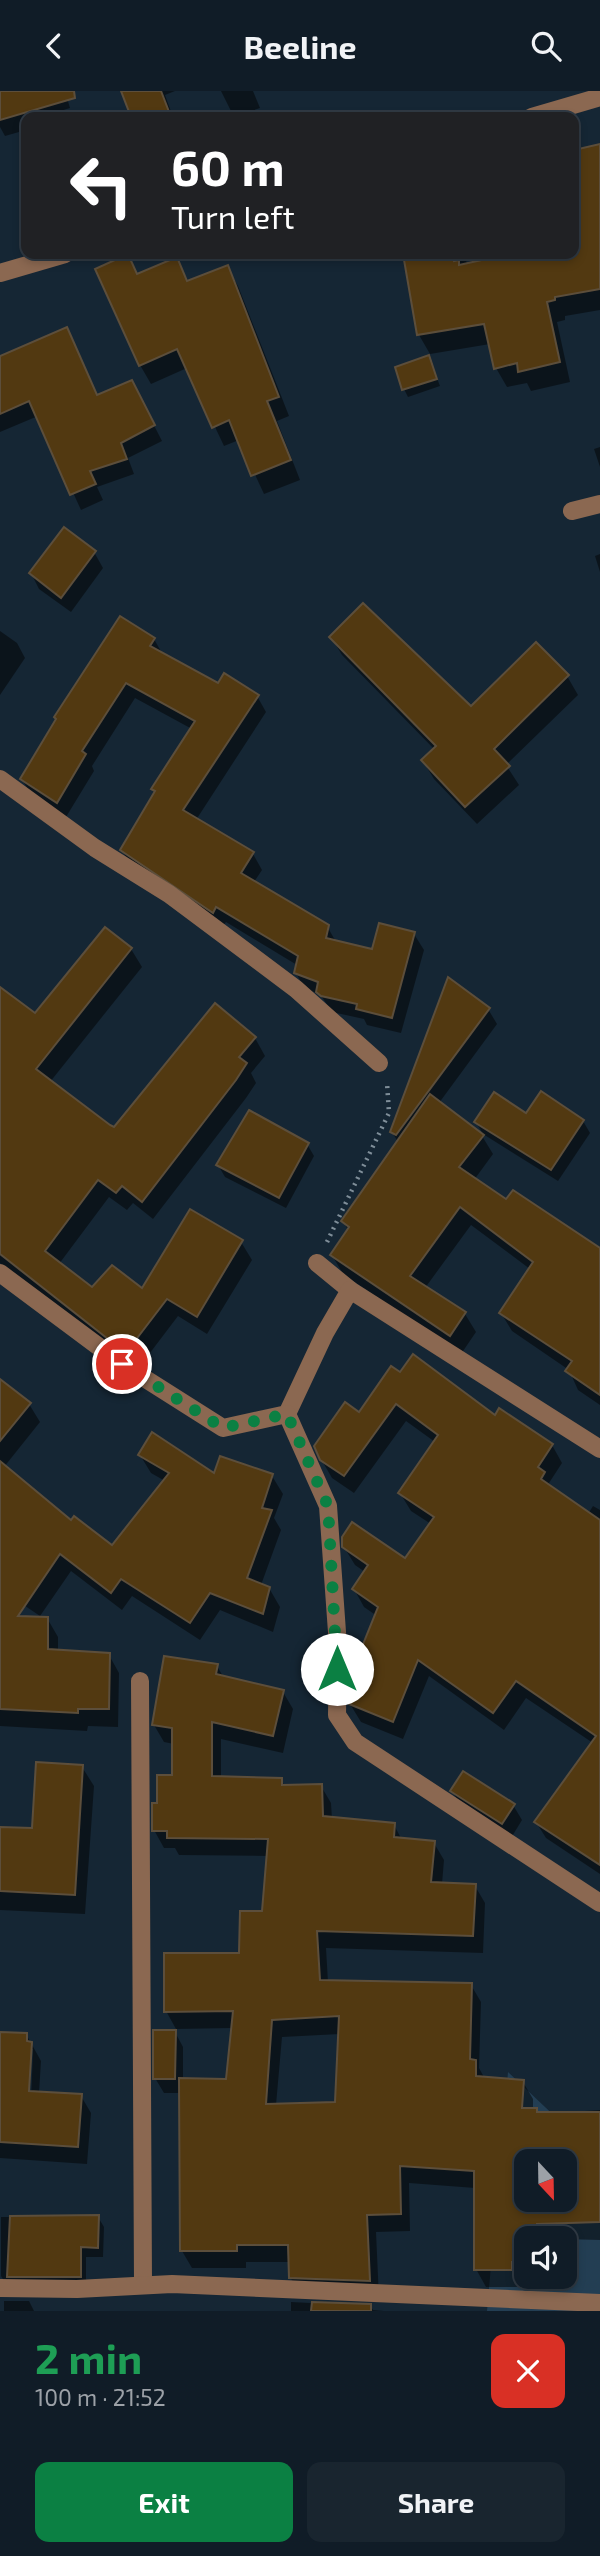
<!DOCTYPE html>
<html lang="en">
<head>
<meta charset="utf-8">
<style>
	body { margin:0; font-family:"Exo 2",sans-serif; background:#19252f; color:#f1f3f6; height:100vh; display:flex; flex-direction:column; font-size:26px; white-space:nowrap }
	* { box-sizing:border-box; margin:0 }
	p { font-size:23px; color:#9ca1a7 }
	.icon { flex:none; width:38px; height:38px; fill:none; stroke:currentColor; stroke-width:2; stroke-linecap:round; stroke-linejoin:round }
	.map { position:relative; height:2220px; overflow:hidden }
	.sheet { display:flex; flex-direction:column; background:#101c27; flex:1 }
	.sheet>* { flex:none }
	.top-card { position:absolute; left:21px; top:21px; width:558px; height:147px; border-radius:14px; box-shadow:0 4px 10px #0003,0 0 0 2px #303a44; background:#202124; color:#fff; overflow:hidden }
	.needle { width:46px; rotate:158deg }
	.tools { position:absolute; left:514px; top:2058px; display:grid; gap:14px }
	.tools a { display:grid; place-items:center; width:63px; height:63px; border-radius:14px; background:#101c27; box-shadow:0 4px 10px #0003,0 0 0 2px #303a44; font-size:35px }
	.pin { position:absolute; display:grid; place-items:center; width:60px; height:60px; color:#fff; margin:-30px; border:4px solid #fff; border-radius:50%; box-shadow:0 2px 7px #0007 }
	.me { position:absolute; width:77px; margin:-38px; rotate:0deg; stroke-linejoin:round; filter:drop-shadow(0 0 5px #0008) }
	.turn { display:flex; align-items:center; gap:24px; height:147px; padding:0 35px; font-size:32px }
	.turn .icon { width:91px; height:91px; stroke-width:2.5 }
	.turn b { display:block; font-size:49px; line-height:60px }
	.round { display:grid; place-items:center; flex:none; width:74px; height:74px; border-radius:14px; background:#19252f }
	.head { display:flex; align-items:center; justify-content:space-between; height:119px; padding:0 35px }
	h1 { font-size:42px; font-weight:700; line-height:52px; color:#1e9e55 }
	.primary-button { display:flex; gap:14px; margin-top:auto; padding:14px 35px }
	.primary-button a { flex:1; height:80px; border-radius:14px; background:#0b8043; color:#fff; font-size:28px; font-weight:700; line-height:80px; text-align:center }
	.primary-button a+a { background:#19252f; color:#f1f3f6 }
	header { display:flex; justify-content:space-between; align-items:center; height:91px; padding:0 35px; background:#101c27; font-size:32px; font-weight:700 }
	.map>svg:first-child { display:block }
	.green { fill:#233e53; fill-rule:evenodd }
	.shadow { fill:#0007; fill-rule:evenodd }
	.building { fill:#523911; stroke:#5c4e3b; stroke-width:2; fill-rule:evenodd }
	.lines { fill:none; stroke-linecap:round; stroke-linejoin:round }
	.path { stroke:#7f8e99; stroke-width:4.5; stroke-dasharray:2 5; stroke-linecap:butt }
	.minor { stroke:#8b6851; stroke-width:18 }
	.route { stroke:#0b8043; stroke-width:12; stroke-dasharray:0 21.6 }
</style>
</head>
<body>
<header><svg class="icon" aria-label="back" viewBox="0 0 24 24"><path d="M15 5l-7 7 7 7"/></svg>Beeline<svg class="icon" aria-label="search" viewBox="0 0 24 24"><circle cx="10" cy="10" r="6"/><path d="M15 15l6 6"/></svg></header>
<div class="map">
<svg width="600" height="2220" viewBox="0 0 600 2220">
	<rect width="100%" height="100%" fill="#152634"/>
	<path class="green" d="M 508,1981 L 600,2068 L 600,2220 L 487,2220 ZM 527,2070 L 565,2070 L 565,2109 L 527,2109 ZM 527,2147 L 565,2147 L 565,2186 L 527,2186 Z"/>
	<g class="shadow">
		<path d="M 0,0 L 65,0 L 70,17 L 41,26 L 26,26 L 26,39 L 5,45 L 0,36 Z"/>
		<path d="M 122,0 L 175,0 L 165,4 L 173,26 L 132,26 Z"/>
		<path d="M 221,0 L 253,0 L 260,17 L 234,26 Z"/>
		<path d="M 600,54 L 600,219 L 565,225 L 565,229 L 557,231 L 570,291 L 531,300 L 527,292 L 507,296 L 496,277 L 490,253 L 430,263 L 419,244 L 405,163 L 465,163 L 467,174 L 517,163 L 574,163 L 574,61 Z"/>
		<path d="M 127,166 L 138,184 L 176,168 L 189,191 L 227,176 L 238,195 L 289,325 L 277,330 L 300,389 L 264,403 L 239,349 L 224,355 L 187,277 L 151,293 L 140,274 Z"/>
		<path d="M 66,238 L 98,306 L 140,307 L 162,350 L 128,367 L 134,383 L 97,396 L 103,409 L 81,419 L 38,325 L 0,341 L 0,266 Z"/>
		<path d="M 429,267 L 440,295 L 408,306 L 404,298 Z"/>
		<path d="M 600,356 L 600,376 L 594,358 Z"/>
		<path d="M 94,461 L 103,477 L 71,521 L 39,498 L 31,482 Z"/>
		<path d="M 600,463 L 600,481 L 595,465 Z"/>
		<path d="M 0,540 L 17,552 L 25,567 L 0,604 Z"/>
		<path d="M 331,546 L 471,617 L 567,585 L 578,604 L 506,674 L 519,694 L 477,733 L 434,688 L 423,670 L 435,659 L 342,564 Z"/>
		<path d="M 154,548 L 163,564 L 218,594 L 257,605 L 266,621 L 196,729 L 253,763 L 262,779 L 254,791 L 327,835 L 336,851 L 373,860 L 414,843 L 424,859 L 401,942 L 367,934 L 364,928 L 332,921 L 320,903 L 305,898 L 296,882 L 297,874 L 226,831 L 222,836 L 131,775 L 122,759 L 156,702 L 153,698 L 192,638 L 135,607 L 92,675 L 94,680 L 66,726 L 31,704 L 22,688 Z"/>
		<path d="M 131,858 L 142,876 L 50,991 L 114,1039 L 255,947 L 265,965 L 251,982 L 256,992 L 246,1007 L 153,1128 L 133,1112 L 127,1119 L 109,1106 L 59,1173 L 92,1198 L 143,1199 L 241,1151 L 252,1169 L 207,1243 L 178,1225 L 137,1279 L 0,1172 L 0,898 L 35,925 Z"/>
		<path d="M 488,918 L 497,933 L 439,1012 L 482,1045 L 493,1063 L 474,1089 L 506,1111 L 600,1158 L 600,1314 L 578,1299 L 569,1279 L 512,1240 L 501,1222 L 530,1178 L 471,1134 L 425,1197 L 465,1223 L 476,1241 L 461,1263 L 343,1183 L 332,1164 L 348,1139 L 343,1130 L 398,1051 L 392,1041 Z"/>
		<path d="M 527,1024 L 583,1030 L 590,1042 L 558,1090 L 483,1043 L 476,1031 Z"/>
		<path d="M 307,1053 L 314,1065 L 286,1117 L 225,1086 L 218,1074 Z"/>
		<path d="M 401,1283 L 552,1354 L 562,1372 L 549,1392 L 553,1399 L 588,1423 L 593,1415 L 600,1419 L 600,1783 L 546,1747 L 536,1731 L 593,1652 L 526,1607 L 504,1639 L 429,1585 L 403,1648 L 361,1631 L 350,1613 L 377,1525 L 364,1516 L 354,1498 L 365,1481 L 355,1474 L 344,1456 L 406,1469 L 431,1433 L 411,1420 L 400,1402 L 435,1351 L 406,1330 L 354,1402 L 332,1387 L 321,1368 L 360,1324 Z"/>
		<path d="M 0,1290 L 29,1313 L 40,1331 L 4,1376 L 71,1432 L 112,1456 L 165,1390 L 151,1382 L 140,1364 L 215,1385 L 272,1385 L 283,1403 L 274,1427 L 281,1439 L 261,1494 L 269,1497 L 280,1516 L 273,1541 L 220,1519 L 200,1549 L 132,1505 L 122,1519 L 71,1480 L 40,1525 L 0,1498 Z"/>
		<path d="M 0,1526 L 47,1527 L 58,1546 L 58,1560 L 109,1564 L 119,1582 L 118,1636 L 88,1635 L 87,1640 L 0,1635 Z"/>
		<path d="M 217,1575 L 224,1587 L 283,1601 L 293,1618 L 283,1662 L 221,1648 L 221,1687 L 281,1688 L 285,1696 L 321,1695 L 331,1712 L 332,1728 L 394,1734 L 402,1749 L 434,1752 L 444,1769 L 442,1793 L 475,1795 L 485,1812 L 483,1862 L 326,1857 L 328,1891 L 471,1894 L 481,1911 L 479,1977 L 485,1988 L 523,1991 L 533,2008 L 533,2018 L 539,2023 L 600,2019 L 600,2149 L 527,2147 L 527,2186 L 546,2188 L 521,2188 L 521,2196 L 486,2196 L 476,2178 L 475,2097 L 409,2092 L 410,2140 L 376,2141 L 379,2207 L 301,2204 L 290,2186 L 290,2171 L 246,2171 L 246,2177 L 192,2177 L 182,2160 L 181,2002 L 164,2002 L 155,1987 L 175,1941 L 183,1956 L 183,1989 L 228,1989 L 233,1937 L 176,1938 L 166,1920 L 240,1863 L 264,1822 L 268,1765 L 179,1764 L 175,1757 L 164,1757 L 154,1739 L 158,1714 L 174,1686 L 174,1653 L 164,1651 L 154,1634 ZM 340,1943 L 336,2012 L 276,2014 L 282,1946 ZM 527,2070 L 565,2070 L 565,2109 L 527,2109 Z"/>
		<path d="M 82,1676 L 94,1695 L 85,1823 L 0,1819 L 0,1737 L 34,1739 Z"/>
		<path d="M 452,1700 L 513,1714 L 522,1729 L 511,1747 L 461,1715 Z"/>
		<path d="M 0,1943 L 26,1943 L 41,1970 L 39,2002 L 81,2005 L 91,2022 L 87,2073 L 0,2067 ZM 30,1958 L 33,1958 L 31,2009 L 27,2008 Z"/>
		<path d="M 1,2126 L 98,2126 L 104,2136 L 103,2166 L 86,2166 L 86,2196 L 7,2195 L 1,2185 Z"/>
		<path d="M 4,2210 L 29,2210 L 34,2220 L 4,2220 Z"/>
		<path d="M 291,2211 L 370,2215 L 373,2219 L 384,2220 L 291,2220 Z"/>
	</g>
	<g class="building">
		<path d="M 0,0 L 74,0 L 75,7 L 0,29 Z"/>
		<path d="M 121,0 L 161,0 L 171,26 L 131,26 Z"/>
		<path d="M 600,53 L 600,198 L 555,206 L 555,209 L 547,211 L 560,271 L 518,281 L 517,272 L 494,278 L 484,233 L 417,244 L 403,163 L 453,163 L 454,170 L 459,169 L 459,174 L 509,163 L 574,163 L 574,59 Z"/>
		<path d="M 128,163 L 137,183 L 177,166 L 187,190 L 228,174 L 279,306 L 267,310 L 291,369 L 251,385 L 229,329 L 212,337 L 177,258 L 139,275 L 95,178 Z"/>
		<path d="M 67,236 L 97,304 L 132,289 L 155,334 L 121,352 L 127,368 L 90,380 L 96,393 L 70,404 L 29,310 L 0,323 L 0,265 Z"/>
		<path d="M 429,264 L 437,288 L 402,299 L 395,276 Z"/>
		<path d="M 64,436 L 96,460 L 61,507 L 29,482 Z"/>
		<path d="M 363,512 L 471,615 L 536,551 L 569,584 L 494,658 L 510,675 L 465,716 L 421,669 L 436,655 L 329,546 Z"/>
		<path d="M 120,525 L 155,547 L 150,555 L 218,592 L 224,582 L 259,604 L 183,719 L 254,761 L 241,782 L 329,834 L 326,847 L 372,858 L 379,832 L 415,841 L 392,927 L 356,918 L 357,913 L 321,905 L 316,901 L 318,891 L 294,882 L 298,865 L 216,816 L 213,822 L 120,759 L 155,700 L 151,698 L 195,630 L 126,592 L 82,660 L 86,663 L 57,712 L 20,688 L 56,628 L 54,626 Z"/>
		<path d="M 105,836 L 132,857 L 36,978 L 110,1034 L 114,1036 L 215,912 L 256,946 L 239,966 L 247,972 L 236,989 L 142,1111 L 122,1095 L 116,1102 L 98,1089 L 45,1160 L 92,1196 L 112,1174 L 142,1197 L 190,1118 L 243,1149 L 197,1226 L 167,1208 L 128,1259 L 122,1259 L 0,1163 L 0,896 L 35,922 Z"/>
		<path d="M 448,886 L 490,917 L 396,1044 L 390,1041 Z"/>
		<path d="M 541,1000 L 584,1029 L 551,1079 L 474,1031 L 494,1001 L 526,1022 Z"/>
		<path d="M 430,1003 L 484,1044 L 459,1076 L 506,1108 L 513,1099 L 600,1157 L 600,1304 L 565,1280 L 572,1270 L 499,1222 L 533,1171 L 460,1116 L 410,1185 L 466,1221 L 450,1245 L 330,1164 L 349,1136 L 341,1130 Z"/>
		<path d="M 249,1019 L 309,1052 L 279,1107 L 216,1074 Z"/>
		<path d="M 413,1263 L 495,1324 L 499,1317 L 553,1353 L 538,1376 L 545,1381 L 541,1388 L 600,1429 L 600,1774 L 534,1731 L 596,1645 L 516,1590 L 493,1622 L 418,1569 L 393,1631 L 349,1613 L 349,1588 L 378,1516 L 352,1498 L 368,1474 L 342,1456 L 342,1446 L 352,1431 L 405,1467 L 434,1426 L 398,1402 L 438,1344 L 396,1313 L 344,1385 L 320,1369 L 314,1355 L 345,1311 L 359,1321 L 391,1275 L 400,1281 Z"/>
		<path d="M 0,1288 L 31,1312 L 0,1350 Z"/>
		<path d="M 152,1341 L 214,1382 L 220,1365 L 273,1383 L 262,1417 L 272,1419 L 247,1487 L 270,1496 L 263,1523 L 210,1502 L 190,1532 L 121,1488 L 111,1502 L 60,1463 L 18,1525 L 48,1526 L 48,1558 L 110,1562 L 109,1618 L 78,1618 L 78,1622 L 0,1618 L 0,1370 L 71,1429 L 74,1425 L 112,1454 L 169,1382 L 138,1364 Z"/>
		<path d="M 164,1565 L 218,1573 L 216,1583 L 284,1599 L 273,1645 L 212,1631 L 212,1685 L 282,1687 L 282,1694 L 322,1693 L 323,1725 L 395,1732 L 394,1746 L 435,1750 L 431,1791 L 476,1793 L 473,1845 L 317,1840 L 320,1889 L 472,1892 L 470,1968 L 476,1969 L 476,1985 L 524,1989 L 522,2017 L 537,2017 L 537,2021 L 600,2021 L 600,2131 L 537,2133 L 537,2147 L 527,2147 L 527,2171 L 512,2171 L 512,2179 L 474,2179 L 474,2080 L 400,2075 L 401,2123 L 367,2124 L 370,2190 L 289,2187 L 288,2154 L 237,2154 L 237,2160 L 180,2160 L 179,1987 L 226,1988 L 233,1920 L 164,1921 L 164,1862 L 239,1862 L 240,1820 L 262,1820 L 268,1748 L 167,1747 L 167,1740 L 152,1740 L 152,1712 L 157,1712 L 157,1684 L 172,1684 L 172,1637 L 152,1634 ZM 339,1925 L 335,2011 L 266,2013 L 272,1929 ZM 527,2070 L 565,2070 L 565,2109 L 527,2109 Z"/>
		<path d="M 36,1671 L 83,1674 L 75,1804 L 0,1800 L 0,1736 L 32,1737 Z"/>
		<path d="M 463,1680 L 515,1713 L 502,1733 L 450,1700 Z"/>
		<path d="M 153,1939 L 176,1939 L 175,1988 L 153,1988 Z"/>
		<path d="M 0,1941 L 27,1942 L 27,1950 L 32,1951 L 29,2000 L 82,2003 L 78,2056 L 0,2051 Z"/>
		<path d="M 99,2124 L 98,2157 L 81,2156 L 81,2186 L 7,2186 L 10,2125 Z"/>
		<path d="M 312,2211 L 371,2213 L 371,2220 L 311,2220 Z"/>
	</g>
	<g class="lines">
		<path class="path" d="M 327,1151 L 389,1022 L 387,992"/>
		<g class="minor">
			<path d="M 532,26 L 600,6"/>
			<path d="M 0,182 L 65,163"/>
			<path d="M 572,420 L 600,413"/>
			<path d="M 0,688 L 95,757 L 169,803 L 296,898 L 379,972"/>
			<path d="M 317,1172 L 350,1199"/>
			<path d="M 0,1182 L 122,1273 L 223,1337 L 287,1323 L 325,1242 L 350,1199 L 600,1358"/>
			<path d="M 287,1323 L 328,1415 L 338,1555 L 337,1624 L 355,1651 L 600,1812"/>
			<path d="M 140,1590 L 143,2193"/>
			<path d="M 0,2197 L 77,2198 L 172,2193 L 600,2212"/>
		</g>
	</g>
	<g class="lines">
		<path class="route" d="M 122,1273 L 223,1337 L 287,1323 L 328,1415 L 337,1578"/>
	</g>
</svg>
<div class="tools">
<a><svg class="needle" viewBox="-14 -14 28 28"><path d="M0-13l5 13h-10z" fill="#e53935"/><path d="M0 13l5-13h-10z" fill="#9ca1a7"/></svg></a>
<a><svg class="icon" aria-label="sound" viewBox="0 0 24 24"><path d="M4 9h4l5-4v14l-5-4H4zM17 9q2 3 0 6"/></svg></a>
</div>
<div class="pin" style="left:122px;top:1273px;background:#d93025"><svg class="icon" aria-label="arrive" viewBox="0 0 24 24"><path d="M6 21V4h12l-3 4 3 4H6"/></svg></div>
<svg class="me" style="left:337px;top:1578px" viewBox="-20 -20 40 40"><circle r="19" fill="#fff"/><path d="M0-13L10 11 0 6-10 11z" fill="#0b8043"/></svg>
<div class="top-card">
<div class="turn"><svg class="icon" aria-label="left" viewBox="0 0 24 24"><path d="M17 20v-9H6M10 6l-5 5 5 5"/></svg><div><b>60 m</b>Turn left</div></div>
</div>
</div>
<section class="sheet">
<div class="head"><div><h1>2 min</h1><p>100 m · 21:52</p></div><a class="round" style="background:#d93025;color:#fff"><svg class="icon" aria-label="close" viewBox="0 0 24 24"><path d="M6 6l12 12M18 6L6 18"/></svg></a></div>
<div class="primary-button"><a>Exit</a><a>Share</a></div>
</section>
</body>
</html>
